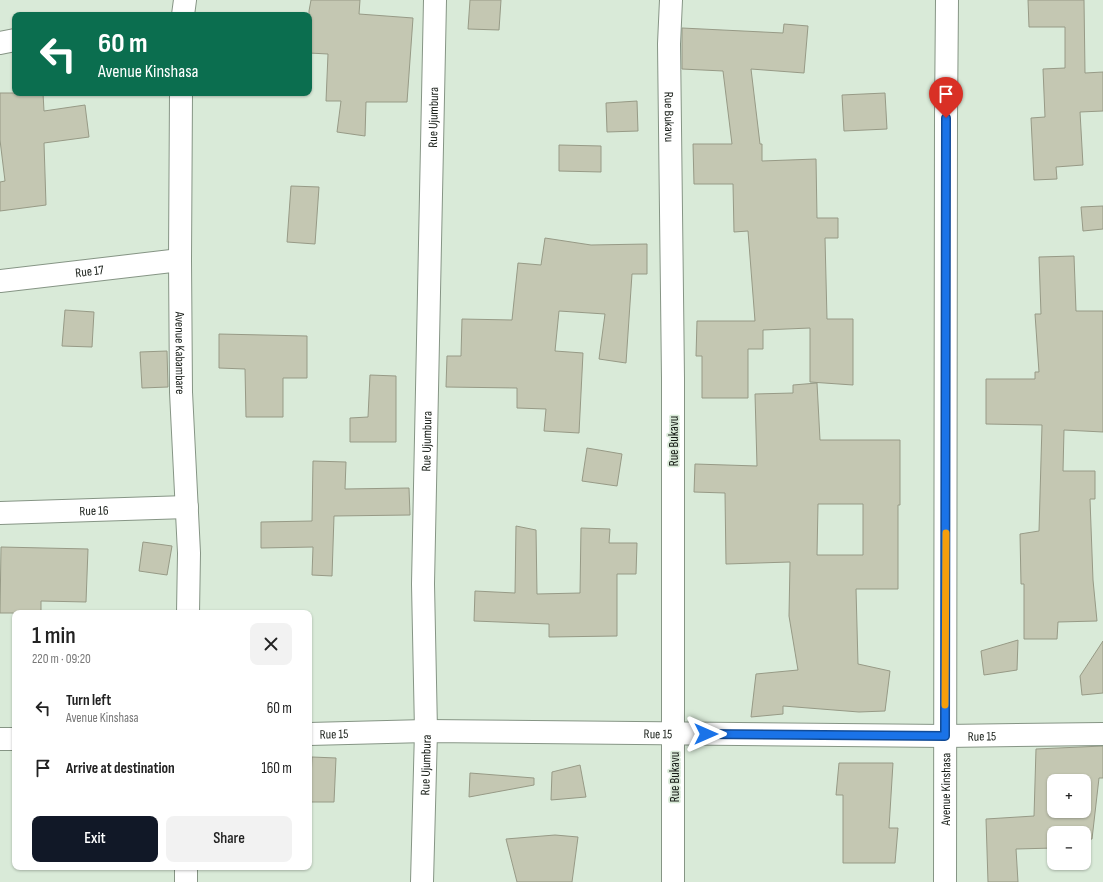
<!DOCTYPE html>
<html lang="en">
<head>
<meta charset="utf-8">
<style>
	body { margin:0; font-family:"Sofia Sans Condensed",sans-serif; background:#f2f2f2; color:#222; height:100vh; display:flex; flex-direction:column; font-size:15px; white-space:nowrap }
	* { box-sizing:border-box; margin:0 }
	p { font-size:13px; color:#767676 }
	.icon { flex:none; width:22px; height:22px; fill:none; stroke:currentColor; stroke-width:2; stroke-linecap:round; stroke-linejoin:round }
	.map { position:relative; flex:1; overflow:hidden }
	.panel { position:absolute; left:12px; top:610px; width:300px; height:260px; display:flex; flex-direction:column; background:#fff; border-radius:8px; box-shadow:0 1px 3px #0004 }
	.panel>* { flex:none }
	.hud { position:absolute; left:12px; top:12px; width:300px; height:84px; border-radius:8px; box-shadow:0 1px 3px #0004; background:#0b6e4f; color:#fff; overflow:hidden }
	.buttons { position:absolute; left:1047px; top:774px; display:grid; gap:8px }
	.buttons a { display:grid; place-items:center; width:44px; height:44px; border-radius:8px; background:#fff; box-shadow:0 1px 3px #0004; font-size:20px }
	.pin { position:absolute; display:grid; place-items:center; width:34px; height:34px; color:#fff; margin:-41px -17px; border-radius:50% 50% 50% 0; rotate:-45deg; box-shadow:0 0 4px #0007 }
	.pin .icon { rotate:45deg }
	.me { position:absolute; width:44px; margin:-22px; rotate:90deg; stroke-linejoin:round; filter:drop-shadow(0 0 3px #0008) }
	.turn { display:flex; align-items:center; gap:14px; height:84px; padding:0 20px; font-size:18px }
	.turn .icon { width:52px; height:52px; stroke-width:2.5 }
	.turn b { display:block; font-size:28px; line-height:34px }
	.round { display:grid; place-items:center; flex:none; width:42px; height:42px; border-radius:8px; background:#f2f2f2 }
	.overview { display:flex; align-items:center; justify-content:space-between; height:68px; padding:0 20px }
	h1 { font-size:24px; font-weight:600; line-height:30px }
	.cta { display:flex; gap:8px; margin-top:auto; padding:8px 20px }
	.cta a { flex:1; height:46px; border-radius:8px; background:#111827; color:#fff; font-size:16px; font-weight:600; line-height:46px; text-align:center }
	.cta a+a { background:#f2f2f2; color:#222 }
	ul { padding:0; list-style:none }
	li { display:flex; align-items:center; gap:12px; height:60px; padding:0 20px }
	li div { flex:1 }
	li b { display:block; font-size:15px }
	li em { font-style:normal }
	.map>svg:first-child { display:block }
	.building { fill:#c4c7b2; stroke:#979a86; fill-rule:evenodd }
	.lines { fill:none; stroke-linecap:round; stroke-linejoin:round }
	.minor-casing { stroke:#869585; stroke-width:24 }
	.minor { stroke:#fff; stroke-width:22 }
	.route-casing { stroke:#114b97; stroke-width:10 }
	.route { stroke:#1a73e8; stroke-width:7 }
	.slow { stroke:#f59e0b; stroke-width:7 }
	.labels { text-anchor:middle; stroke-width:3.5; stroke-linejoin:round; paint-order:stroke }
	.street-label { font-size:13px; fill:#161c16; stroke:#d9ead8 }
</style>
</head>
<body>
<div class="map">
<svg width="1103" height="882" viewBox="0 0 1103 882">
	<rect width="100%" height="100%" fill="#d9ead8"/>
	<g class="building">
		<path d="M 311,0 L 360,0 L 359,14 L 413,18 L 407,102 L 366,102 L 365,136 L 337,132 L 341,101 L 326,101 L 328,54 L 309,53 L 309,11 Z"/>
		<path d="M 470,0 L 501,0 L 499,30 L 468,29 Z"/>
		<path d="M 1028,0 L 1084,0 L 1085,73 L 1103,72 L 1103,111 L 1080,112 L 1083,165 L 1056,167 L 1057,179 L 1034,180 L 1031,118 L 1045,117 L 1043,69 L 1065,68 L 1065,27 L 1029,27 Z"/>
		<path d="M 784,24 L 808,26 L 804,73 L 751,69 L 760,144 L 762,144 L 762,161 L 816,159 L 817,218 L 838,218 L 838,238 L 825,238 L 827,319 L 853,319 L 853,385 L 810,382 L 810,328 L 763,330 L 763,349 L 748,349 L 748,398 L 702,398 L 702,356 L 696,356 L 697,321 L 755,321 L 748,231 L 734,232 L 733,184 L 694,184 L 693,144 L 732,144 L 723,71 L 682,69 L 682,28 L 783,33 Z"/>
		<path d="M 0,93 L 43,93 L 44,111 L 85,105 L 89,137 L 44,143 L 46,205 L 0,211 L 0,182 L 5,181 L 0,140 Z"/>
		<path d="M 885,93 L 887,129 L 844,131 L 842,95 Z"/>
		<path d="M 637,101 L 638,131 L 607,132 L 606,103 Z"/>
		<path d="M 559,145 L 601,146 L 601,172 L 559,171 Z"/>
		<path d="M 291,186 L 319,187 L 315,244 L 287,242 Z"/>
		<path d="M 1103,206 L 1103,229 L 1083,231 L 1081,207 Z"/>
		<path d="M 545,238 L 591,245 L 647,244 L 647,274 L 632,274 L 626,363 L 599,359 L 605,314 L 559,311 L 555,351 L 583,353 L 579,433 L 544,431 L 546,409 L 517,408 L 517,388 L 446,387 L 447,356 L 461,356 L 462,319 L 512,320 L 518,263 L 541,265 Z"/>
		<path d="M 1074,256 L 1076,311 L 1103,311 L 1103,432 L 1064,430 L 1063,471 L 1095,471 L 1095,499 L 1090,499 L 1093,580 L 1097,621 L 1058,622 L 1057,639 L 1024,639 L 1024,584 L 1021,584 L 1020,534 L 1039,531 L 1042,425 L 986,424 L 986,379 L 1035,379 L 1035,372 L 1039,372 L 1035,314 L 1041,314 L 1039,257 Z"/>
		<path d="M 65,310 L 94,312 L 92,347 L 62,346 Z"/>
		<path d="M 219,334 L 307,336 L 307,378 L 283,378 L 283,417 L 246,417 L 245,369 L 219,368 Z"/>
		<path d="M 167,351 L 168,387 L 142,388 L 140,352 Z"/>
		<path d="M 370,375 L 396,376 L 396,442 L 350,442 L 350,418 L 368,417 Z"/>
		<path d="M 817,383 L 820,440 L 900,440 L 900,505 L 898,505 L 898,589 L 856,589 L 858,664 L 890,671 L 885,711 L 859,712 L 783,706 L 783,714 L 751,717 L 756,674 L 798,670 L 789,616 L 790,562 L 726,564 L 725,493 L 694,492 L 695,464 L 757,466 L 755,394 L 793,393 L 793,385 ZM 818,504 L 863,504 L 863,555 L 817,555 Z"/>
		<path d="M 587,448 L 622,454 L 617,486 L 582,481 Z"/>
		<path d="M 313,461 L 346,462 L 345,489 L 409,488 L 410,515 L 334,516 L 332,576 L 312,575 L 313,547 L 261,548 L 261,522 L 312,521 Z"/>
		<path d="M 516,526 L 536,530 L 537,594 L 580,593 L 581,528 L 610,529 L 609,543 L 637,543 L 636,574 L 617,574 L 617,636 L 549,637 L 549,624 L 474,621 L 475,591 L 515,593 Z"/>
		<path d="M 143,542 L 172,546 L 167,575 L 139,571 Z"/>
		<path d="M 1,547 L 88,549 L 86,602 L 41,601 L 41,613 L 0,613 Z"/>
		<path d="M 1018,640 L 1017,670 L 984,675 L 981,651 Z"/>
		<path d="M 1103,641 L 1103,693 L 1082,695 L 1080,676 Z"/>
		<path d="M 1103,746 L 1103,778 L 1099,778 L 1092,839 L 1084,840 L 1084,833 L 1054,833 L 1054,848 L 1016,849 L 1018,882 L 988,882 L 986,819 L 1034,816 L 1036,749 ZM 1054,781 L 1084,781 L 1084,811 L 1054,811 Z"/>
		<path d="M 312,757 L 336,758 L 334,802 L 310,802 Z"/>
		<path d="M 839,763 L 893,763 L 889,828 L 898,828 L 895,863 L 843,863 L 843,795 L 836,795 Z"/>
		<path d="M 580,765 L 586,797 L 551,800 L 552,772 Z"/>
		<path d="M 470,773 L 534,778 L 534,785 L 469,797 Z"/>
		<path d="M 555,835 L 578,837 L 572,882 L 517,882 L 506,839 Z"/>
	</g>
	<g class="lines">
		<defs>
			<g id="minor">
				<path id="s1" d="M 671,0 L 669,44 L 673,378 L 673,882"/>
				<path d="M 183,15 L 185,0"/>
				<path d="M 0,43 L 15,40"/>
				<path id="s2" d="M 181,93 L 180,260 L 181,392 L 189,553 L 188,613"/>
				<path id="s3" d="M 0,281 L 180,260"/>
				<path id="s4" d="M 0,513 L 187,507"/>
				<path id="s5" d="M 309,734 L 426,731 L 945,736 L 1103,734"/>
				<path d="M 0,739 L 15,739"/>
				<path d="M 186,882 L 186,867"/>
				<path id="s6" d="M 422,882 L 426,731 L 423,584 L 435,0"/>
				<path id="s7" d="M 945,882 L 946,118 L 947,0"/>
			</g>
		</defs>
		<use href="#minor" class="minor-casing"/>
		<use href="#minor" class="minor"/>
	</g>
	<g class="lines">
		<defs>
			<path id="route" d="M 706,734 L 945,736 L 946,118"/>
		</defs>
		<use href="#route" class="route-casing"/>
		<use href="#route" class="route"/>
		<path class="slow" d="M 945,705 L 946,533"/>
	</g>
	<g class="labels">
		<g class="street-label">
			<text dy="5" stroke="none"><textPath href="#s6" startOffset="765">Rue Ujumbura</textPath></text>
			<text dy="5" stroke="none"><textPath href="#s1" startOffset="117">Rue Bukavu</textPath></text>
			<text dy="5" stroke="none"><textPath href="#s3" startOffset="90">Rue 17</textPath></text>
			<text dy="5" stroke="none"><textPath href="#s2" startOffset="260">Avenue Kabambare</textPath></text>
			<text dy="5" stroke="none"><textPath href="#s6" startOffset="441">Rue Ujumbura</textPath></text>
			<text transform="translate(673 441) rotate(-90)" y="5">Rue Bukavu</text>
			<text dy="5" stroke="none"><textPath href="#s4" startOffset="94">Rue 16</textPath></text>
			<text dy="5" stroke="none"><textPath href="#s5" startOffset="25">Rue 15</textPath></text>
			<text dy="5" stroke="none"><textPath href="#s5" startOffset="349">Rue 15</textPath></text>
			<text dy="5" stroke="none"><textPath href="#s5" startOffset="673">Rue 15</textPath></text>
			<text dy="5" stroke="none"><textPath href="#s6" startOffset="117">Rue Ujumbura</textPath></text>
			<text transform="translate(674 777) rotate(-90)" y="5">Rue Bukavu</text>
			<text dy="5" stroke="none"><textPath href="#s7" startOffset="93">Avenue Kinshasa</textPath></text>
		</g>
	</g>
</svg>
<div class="buttons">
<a>+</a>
<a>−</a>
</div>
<div class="pin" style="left:946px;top:118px;background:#d93025"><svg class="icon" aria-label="arrive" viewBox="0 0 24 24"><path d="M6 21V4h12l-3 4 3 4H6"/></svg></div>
<svg class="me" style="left:706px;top:734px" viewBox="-20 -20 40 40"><path d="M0-17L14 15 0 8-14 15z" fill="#1a73e8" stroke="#fff" stroke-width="4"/></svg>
<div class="hud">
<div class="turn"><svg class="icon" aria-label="left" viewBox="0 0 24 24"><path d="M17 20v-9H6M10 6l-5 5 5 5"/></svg><div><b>60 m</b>Avenue Kinshasa</div></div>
</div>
<section class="panel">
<div class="overview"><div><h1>1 min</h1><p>220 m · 09:20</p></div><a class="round"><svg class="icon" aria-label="close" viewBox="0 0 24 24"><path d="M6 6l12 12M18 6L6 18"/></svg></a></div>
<ul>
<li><svg class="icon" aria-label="left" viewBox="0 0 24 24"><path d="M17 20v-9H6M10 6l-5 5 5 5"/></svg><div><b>Turn left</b><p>Avenue Kinshasa</p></div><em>60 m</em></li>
<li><svg class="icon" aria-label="arrive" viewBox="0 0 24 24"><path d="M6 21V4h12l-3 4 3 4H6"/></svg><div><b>Arrive at destination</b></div><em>160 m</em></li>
</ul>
<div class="cta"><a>Exit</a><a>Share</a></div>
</section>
</div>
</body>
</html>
